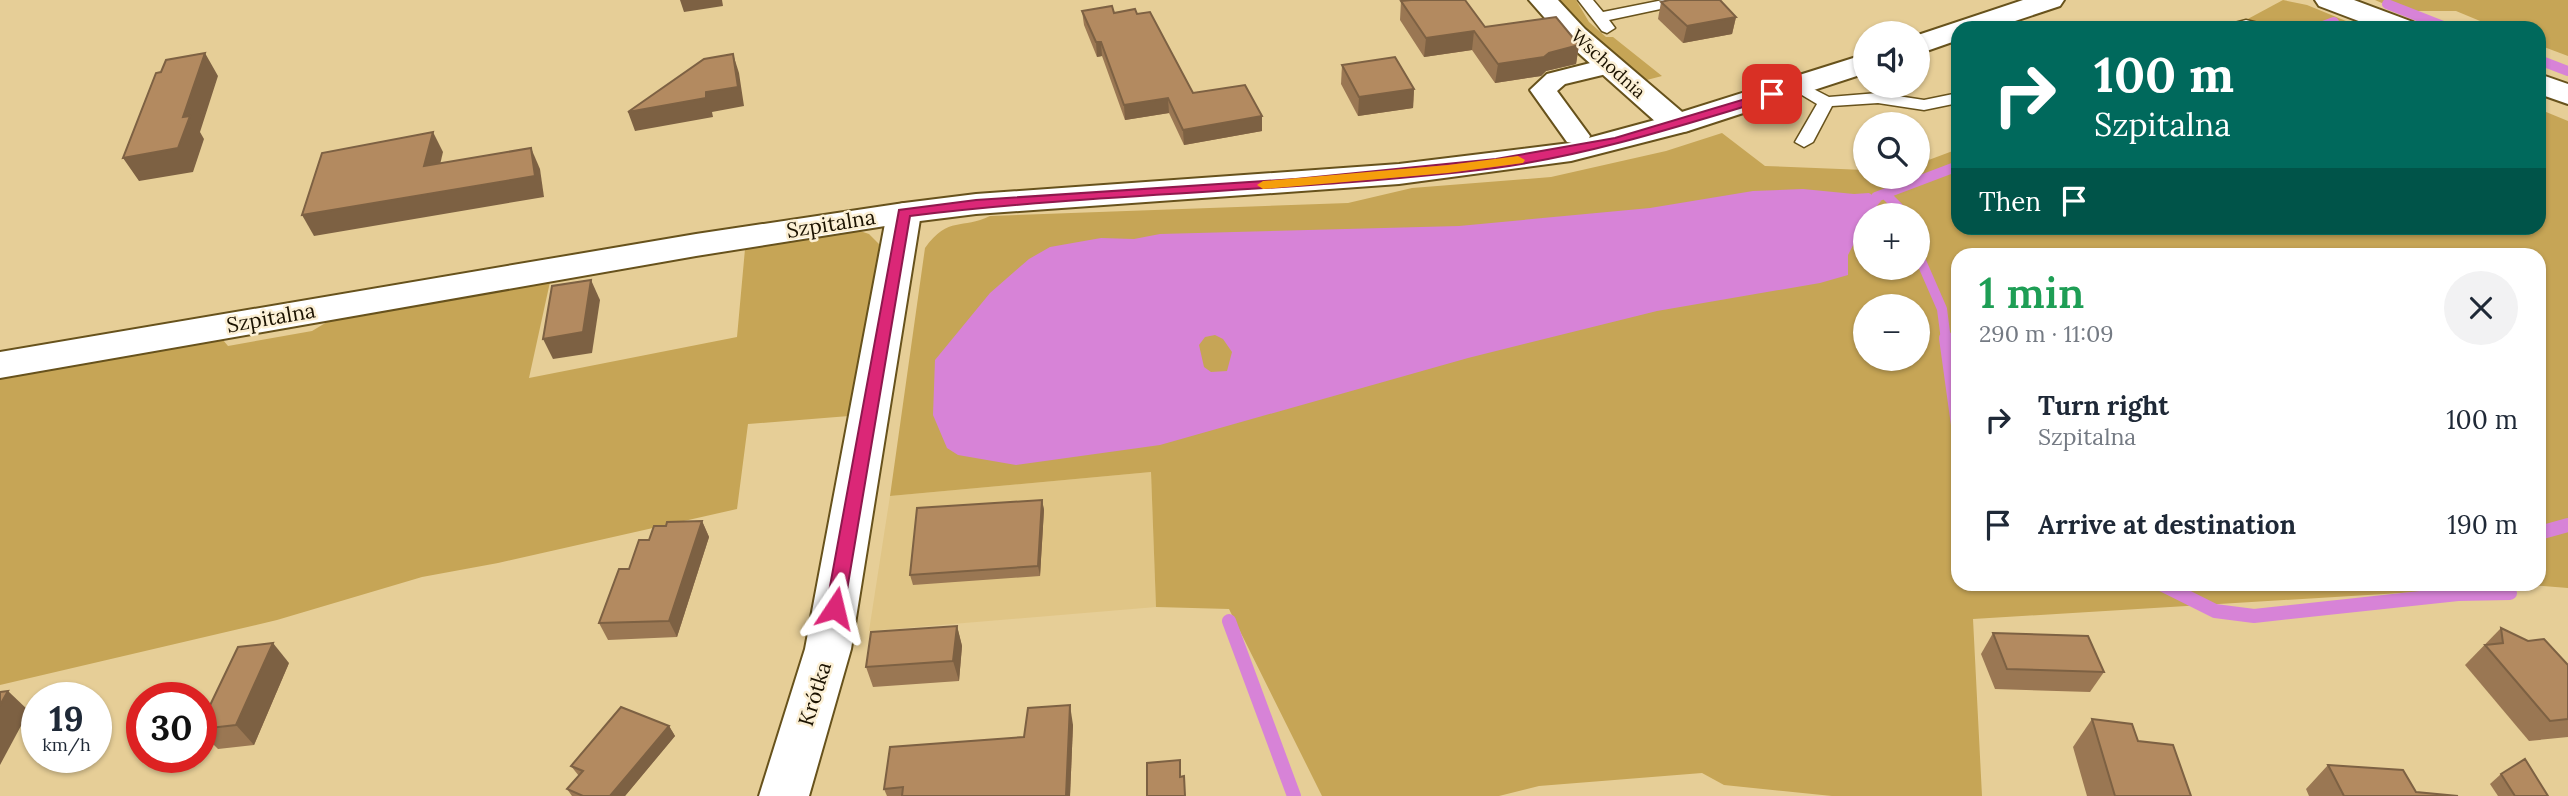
<!DOCTYPE html>
<html lang="en">
<head>
<meta charset="utf-8">
<style>
	body { margin:0; font-family:Lora,serif; background:#f2f2f3; color:#1f2937; height:100vh; display:flex; flex-direction:column; font-size:26px; white-space:nowrap }
	* { box-sizing:border-box; margin:0 }
	p { font-size:23px; color:#747a83 }
	.icon { flex:none; width:38px; height:38px; fill:none; stroke:currentColor; stroke-width:2; stroke-linecap:round; stroke-linejoin:round }
	.map { position:relative; flex:1; overflow:hidden }
	.side { position:absolute; left:1951px; top:248px; width:595px; height:343px; display:flex; flex-direction:column; background:#fff; border-radius:21px; box-shadow:0 2px 5px #0004 }
	.side>* { flex:none }
	.banner { position:absolute; left:1951px; top:21px; width:595px; height:214px; border-radius:21px; box-shadow:0 2px 5px #0004; background:#00695c; color:#fff; overflow:hidden }
	.fabs { position:absolute; left:1853px; top:21px; display:grid; gap:14px }
	.fabs a { display:grid; place-items:center; width:77px; height:77px; border-radius:50%; background:#fff; box-shadow:0 2px 5px #0004; font-size:35px }
	.speed { position:absolute; left:21px; top:682px; display:flex; gap:14px; font-size:35px; font-weight:700; text-align:center }
	.speed>* { display:grid; place-content:center; width:91px; height:91px; border-radius:50%; background:#fff; box-shadow:0 2px 5px #0004; line-height:1 }
	.speed small { font-size:18px; font-weight:400 }
	.speed .limit { border:10px solid #d22; background:#fff; color:#111 }
	.pin { position:absolute; display:grid; place-items:center; width:60px; height:60px; color:#fff; margin:-30px; border-radius:14px; box-shadow:0 4px 10px #0006 }
	.me { position:absolute; width:77px; margin:-38px; rotate:10deg; stroke-linejoin:round; filter:drop-shadow(0 0 5px #0008) }
	.turn { display:flex; align-items:center; gap:24px; height:147px; padding:0 28px; font-size:32px }
	.turn .icon { width:91px; height:91px; stroke-width:2.5 }
	.turn b { display:block; font-size:49px; line-height:60px }
	.then { display:flex; align-items:center; height:66px; padding:0 28px; background:#0003; gap:14px; font-size:26px }
	.round { display:grid; place-items:center; flex:none; width:74px; height:74px; border-radius:37px; background:#f2f2f3 }
	.head { display:flex; align-items:center; justify-content:space-between; height:119px; padding:0 28px }
	h1 { font-size:42px; font-weight:600; line-height:52px; color:#1e9e55 }
	ul { padding:0; list-style:none }
	li { display:flex; align-items:center; gap:21px; height:105px; padding:0 28px }
	li div { flex:1 }
	li b { display:block; font-size:26px }
	li em { font-style:normal }
	.map>svg:first-child { display:block }
	.built { fill:#e0c586 }
	.green { fill:#c6a556; fill-rule:evenodd }
	.water { fill:#d783d7; fill-rule:evenodd }
	.lines { fill:none; stroke-linecap:round; stroke-linejoin:round }
	.stream-far1 { stroke:#d783d7; stroke-width:10 }
	.stream { stroke:#d783d7; stroke-width:14 }
	.service-casing { stroke:#67521c; stroke-width:3 }
	.pedestrian-casing { stroke:#67521c; stroke-width:4 }
	.minor-casing { stroke:#67521c; stroke-width:4 }
	.secondary-casing { stroke:#67521c; stroke-width:4 }
	.service { fill:#fff; fill-rule:evenodd }
	.pedestrian { fill:#fff; fill-rule:evenodd }
	.minor { fill:#fff; fill-rule:evenodd }
	.secondary { fill:#fff; fill-rule:evenodd }
	.wall { fill:#9a7753 }
	.shaded-wall { fill:#7d6143 }
	.building { fill:#b38a60; stroke:#7d6143; stroke-width:2 }
	.route { fill:#db2777; stroke:#8e194d; stroke-width:2 }
	.slow { fill:#f59e0b }
	.labels { text-anchor:middle; stroke-width:5; stroke-linejoin:round; paint-order:stroke }
	.far-street-label { font-size:18px; fill:#1b1200; stroke:#fcf0d5 }
	.street-label { font-size:21px; fill:#1b1200; stroke:#fcf0d5 }
</style>
</head>
<body>
<div class="map">
<svg width="2568" height="796" viewBox="0 0 2568 796">
	<rect width="100%" height="100%" fill="#e6ce97"/>
	<path class="built" d="M 1151,472 L 1156,607 L 869,631 L 890,496 Z"/>
	<g class="green">
		<path d="M 1557,0 L 1576,0 L 1589,22 L 1606,37 L 1613,37 L 1662,76 L 1643,81 L 1575,21 Z"/>
		<path d="M 2283,0 L 2307,5 L 2363,28 L 2231,28 Z"/>
		<path d="M 2375,0 L 2568,0 L 2568,56 L 2539,45 L 2539,28 L 2497,28 L 2456,11 L 2400,11 Z"/>
		<path d="M 2539,109 L 2568,121 L 2568,588 L 2531,585 L 1973,619 L 1982,796 L 1832,796 L 1724,785 L 1702,773 L 1539,786 L 1499,796 L 1322,796 L 1229,609 L 1156,607 L 1151,472 L 890,496 L 925,248 C 949,215 962,230 990,216 L 1348,203 L 1412,188 L 1551,177 L 1666,151 L 1722,133 L 1765,166 L 1865,170 L 1866,177 L 1918,177 L 1918,164 L 1958,149 L 1958,228 L 2539,228 ZM 1866,215 L 1918,215 L 1918,268 L 1866,268 ZM 1958,256 L 2539,256 L 2539,584 L 1958,584 ZM 1866,306 L 1918,306 L 1918,359 L 1866,359 Z"/>
		<path d="M 860,231 L 869,234 L 880,245 L 849,416 L 748,424 L 737,509 L 498,563 L 422,577 L 277,620 L 0,685 L 0,378 L 223,340 L 228,346 L 312,331 L 332,319 L 550,282 L 529,378 L 737,337 L 745,249 Z"/>
	</g>
	<path class="water" d="M 1803,189 L 1854,194 L 1869,193 L 1881,201 L 1869,215 L 1866,215 L 1865,222 L 1848,255 L 1848,275 L 1820,283 L 1657,311 L 1468,358 L 1160,445 L 1016,465 L 958,455 L 947,448 L 933,415 L 935,360 L 990,293 L 1029,259 L 1050,247 L 1101,238 L 1134,239 L 1160,234 L 1459,226 L 1650,208 L 1753,191 ZM 1215,335 L 1223,339 L 1232,352 L 1227,371 L 1211,372 L 1204,367 L 1199,345 L 1205,337 Z"/>
	<g class="lines">
		<g class="stream-far1">
			<path d="M 2387,4 L 2448,28"/>
			<path d="M 2318,28 L 2334,22"/>
			<path d="M 2539,60 L 2568,71"/>
			<path d="M 1885,194 L 1898,207 L 1901,215"/>
			<path d="M 1876,197 L 1958,166"/>
			<path d="M 1918,254 L 1942,309 L 1946,340"/>
		</g>
		<g class="stream">
			<path d="M 1946,338 L 1958,425"/>
			<path d="M 2539,533 L 2568,525"/>
			<path d="M 2161,584 L 2215,611 L 2254,616 L 2458,594 L 2510,593"/>
			<path d="M 1229,621 L 1294,796"/>
		</g>
		<defs>
			<g id="service">
				<path d="M 1578,0 L 1593,0 L 1603,12 L 1663,0 L 1691,0 L 1684,4 L 1609,20 L 1615,28 L 1607,33 L 1602,31 Z"/>
				<path d="M 2246,20 L 2266,25 L 2269,28 L 2224,28 L 2227,25 Z"/>
				<path d="M 1798,81 L 1829,97 L 1878,93 L 1924,100 L 1958,93 L 1958,103 L 1924,110 L 1878,103 L 1832,106 L 1813,142 L 1804,147 L 1795,142 L 1817,104 L 1792,89 L 1790,86 Z"/>
			</g>
			<path id="pedestrian" d="M 1610,58 L 1619,61 L 1623,66 L 1619,71 L 1565,84 L 1557,91 L 1590,136 L 1587,142 L 1577,144 L 1567,142 L 1530,90 L 1547,74 Z"/>
			<g id="minor">
				<path d="M 1529,0 L 1558,0 L 1585,29 L 1688,117 L 1692,124 L 1688,131 L 1677,133 L 1666,131 L 1565,41 Z"/>
				<path d="M 2315,0 L 2354,0 L 2413,22 L 2417,28 L 2377,28 L 2319,6 Z"/>
				<path d="M 2539,74 L 2568,84 L 2568,104 L 2539,94 Z"/>
				<path d="M 904,203 L 916,206 L 921,213 L 851,649 L 809,796 L 759,796 L 805,649 L 887,213 L 892,206 Z"/>
			</g>
			<g id="secondary">
				<path d="M 2023,0 L 2064,0 L 2060,6 L 1994,28 L 1958,28 L 1958,40 L 1918,54 L 1918,35 Z"/>
				<path d="M 1866,54 L 1866,73 L 1688,131 L 1571,161 L 1399,184 L 976,214 L 904,223 L 696,256 L 0,378 L 0,352 L 696,234 L 904,203 L 976,194 L 1399,164 L 1570,143 L 1666,117 Z"/>
			</g>
		</defs>
		<use href="#service" class="service-casing"/>
		<use href="#pedestrian" class="pedestrian-casing"/>
		<use href="#minor" class="minor-casing"/>
		<use href="#secondary" class="secondary-casing"/>
		<use href="#service" class="service"/>
		<use href="#pedestrian" class="pedestrian"/>
		<use href="#minor" class="minor"/>
		<use href="#secondary" class="secondary"/>
	</g>
	<g class="wall">
		<path d="M 1401,1 L 1485,27 L 1579,45 L 1576,64 L 1546,71 L 1541,76 L 1495,83 L 1472,50 L 1424,57 L 1400,20 Z"/>
		<path d="M 1661,2 L 1736,17 L 1732,34 L 1683,43 L 1658,19 Z"/>
		<path d="M 1082,11 L 1137,14 L 1193,93 L 1262,116 L 1262,131 L 1184,145 L 1169,113 L 1125,120 L 1102,56 L 1097,57 L 1084,25 Z"/>
		<path d="M 1342,65 L 1414,89 L 1413,108 L 1358,116 L 1341,84 Z"/>
		<path d="M 1042,500 L 1044,510 L 1040,576 L 913,585 L 910,575 Z"/>
		<path d="M 702,521 L 709,537 L 677,637 L 608,640 L 599,623 L 629,569 L 649,540 L 666,526 Z"/>
		<path d="M 957,626 L 962,646 L 959,681 L 873,687 L 866,667 Z"/>
		<path d="M 2501,628 L 2568,665 L 2568,737 L 2529,741 L 2465,665 Z"/>
		<path d="M 1993,633 L 2104,672 L 2090,692 L 1995,689 L 1981,654 Z"/>
		<path d="M 289,663 L 254,745 L 218,749 L 201,732 L 201,729 Z"/>
		<path d="M 2092,719 L 2138,741 L 2191,796 L 2087,796 L 2073,747 Z"/>
		<path d="M 1073,725 L 1070,796 L 887,796 L 884,789 L 1024,737 Z"/>
		<path d="M 669,726 L 675,736 L 625,796 L 572,796 L 567,789 L 579,776 L 571,766 Z"/>
		<path d="M 2328,765 L 2416,792 L 2457,796 L 2309,796 L 2306,789 Z"/>
		<path d="M 2501,774 L 2548,796 L 2498,796 L 2490,784 Z"/>
	</g>
	<g class="shaded-wall">
		<path d="M 680,0 L 722,0 L 723,6 L 684,12 Z"/>
		<path d="M 1736,17 L 1732,34 L 1683,43 L 1687,26 Z"/>
		<path d="M 1474,31 L 1472,50 L 1424,57 L 1426,38 Z"/>
		<path d="M 1096,42 L 1101,42 L 1102,56 L 1097,57 Z"/>
		<path d="M 1579,45 L 1576,64 L 1546,71 L 1541,76 L 1495,83 L 1498,64 Z"/>
		<path d="M 205,53 L 218,76 L 200,132 L 204,139 L 193,172 L 139,181 L 123,158 Z"/>
		<path d="M 733,54 L 739,73 L 744,106 L 712,112 L 713,117 L 635,131 L 628,112 Z"/>
		<path d="M 1414,89 L 1413,108 L 1358,116 L 1359,97 Z"/>
		<path d="M 1168,98 L 1169,113 L 1125,120 L 1124,105 Z"/>
		<path d="M 1262,116 L 1262,131 L 1184,145 L 1183,130 Z"/>
		<path d="M 433,132 L 443,152 L 435,186 L 424,166 Z"/>
		<path d="M 531,148 L 540,169 L 544,197 L 314,236 L 302,215 Z"/>
		<path d="M 591,280 L 600,300 L 592,353 L 553,359 L 543,339 Z"/>
		<path d="M 1042,500 L 1044,510 L 1040,576 L 1038,566 Z"/>
		<path d="M 702,521 L 709,537 L 677,637 L 669,621 Z"/>
		<path d="M 957,626 L 962,646 L 959,681 L 953,661 Z"/>
		<path d="M 273,643 L 289,663 L 254,745 L 236,725 Z"/>
		<path d="M 8,691 L 29,711 L 0,765 L 0,705 Z"/>
		<path d="M 1070,705 L 1073,725 L 1070,796 L 1066,796 Z"/>
		<path d="M 669,726 L 675,736 L 625,796 L 610,796 Z"/>
	</g>
	<g class="building">
		<path d="M 1411,0 L 1465,0 L 1485,27 L 1556,17 L 1579,45 L 1549,53 L 1544,57 L 1498,64 L 1474,31 L 1426,38 L 1401,1 Z"/>
		<path d="M 1669,0 L 1720,0 L 1736,17 L 1687,26 L 1661,2 Z"/>
		<path d="M 1112,6 L 1114,13 L 1135,9 L 1137,14 L 1150,12 L 1193,93 L 1245,85 L 1262,116 L 1183,130 L 1168,98 L 1124,105 L 1101,42 L 1096,42 L 1082,11 Z"/>
		<path d="M 205,53 L 183,117 L 190,116 L 178,148 L 123,158 L 156,73 L 161,72 L 166,60 Z"/>
		<path d="M 733,54 L 738,87 L 706,92 L 706,98 L 628,112 L 704,59 Z"/>
		<path d="M 1395,57 L 1414,89 L 1359,97 L 1342,65 Z"/>
		<path d="M 433,132 L 424,166 L 531,148 L 535,176 L 302,215 L 322,153 Z"/>
		<path d="M 591,280 L 583,332 L 543,339 L 552,286 Z"/>
		<path d="M 1042,500 L 1038,566 L 910,575 L 917,508 Z"/>
		<path d="M 702,521 L 669,621 L 599,623 L 619,569 L 629,569 L 639,540 L 649,540 L 654,526 L 666,526 L 667,522 Z"/>
		<path d="M 957,626 L 953,661 L 866,667 L 871,632 Z"/>
		<path d="M 2501,628 L 2528,641 L 2544,639 L 2568,665 L 2568,719 L 2550,721 L 2485,645 L 2503,643 Z"/>
		<path d="M 1993,633 L 2088,636 L 2104,672 L 2007,669 Z"/>
		<path d="M 273,643 L 236,725 L 201,729 L 201,724 L 238,647 Z"/>
		<path d="M 8,691 L 0,705 L 0,692 Z"/>
		<path d="M 1070,705 L 1066,796 L 902,796 L 903,787 L 884,789 L 890,747 L 1024,737 L 1028,708 Z"/>
		<path d="M 621,707 L 669,726 L 610,796 L 583,796 L 567,789 L 583,771 L 571,766 Z"/>
		<path d="M 2092,719 L 2132,724 L 2138,741 L 2173,745 L 2191,796 L 2115,796 Z"/>
		<path d="M 2525,759 L 2548,796 L 2515,796 L 2501,774 Z"/>
		<path d="M 1180,760 L 1180,777 L 1184,776 L 1185,796 L 1147,796 L 1147,763 Z"/>
		<path d="M 2328,765 L 2403,770 L 2416,792 L 2458,796 L 2344,796 Z"/>
	</g>
	<path class="route" d="M 1772,91 L 1776,92 L 1776,97 C 1683,125 1591,155 1495,168 C 1301,192 1104,192 910,216 L 844,608 L 842,613 L 835,615 L 829,613 L 826,608 L 899,210 L 976,200 L 1296,179 L 1496,159 L 1615,138 Z"/>
	<path class="slow" d="M 1518,156 L 1525,160 L 1523,163 L 1448,173 L 1263,189 L 1257,185 L 1263,181 L 1448,165 Z"/>
	<g class="labels">
		<g class="far-street-label">
			<text transform="translate(1608 64) rotate(42)" y="6">Wschodnia</text>
		</g>
		<g class="street-label">
			<text transform="translate(831 224) rotate(-9)" y="7">Szpitalna</text>
			<text transform="translate(271 318) rotate(-10)" y="7">Szpitalna</text>
			<text transform="translate(815 694) rotate(-73)" y="7">Krótka</text>
		</g>
	</g>
</svg>
<div class="fabs">
<a><svg class="icon" aria-label="sound" viewBox="0 0 24 24"><path d="M4 9h4l5-4v14l-5-4H4zM17 9q2 3 0 6"/></svg></a>
<a><svg class="icon" aria-label="search" viewBox="0 0 24 24"><circle cx="10" cy="10" r="6"/><path d="M15 15l6 6"/></svg></a>
<a>+</a>
<a>−</a>
</div>
<div class="speed"><div>19<small>km/h</small></div><div class="limit">30</div></div>
<div class="pin" style="left:1772px;top:94px;background:#d93025"><svg class="icon" aria-label="arrive" viewBox="0 0 24 24"><path d="M6 21V4h12l-3 4 3 4H6"/></svg></div>
<svg class="me" style="left:835px;top:608px" viewBox="-20 -20 40 40"><path d="M0-17L14 15 0 8-14 15z" fill="#db2777" stroke="#fff" stroke-width="4"/></svg>
<div class="banner">
<div class="turn"><svg class="icon" aria-label="right" viewBox="0 0 24 24"><path d="M7 20v-9h11M14 6l5 5-5 5"/></svg><div><b>100 m</b>Szpitalna</div></div>
<div class="then">Then<svg class="icon" aria-label="arrive" viewBox="0 0 24 24"><path d="M6 21V4h12l-3 4 3 4H6"/></svg></div>
</div>
<section class="side">
<div class="head"><div><h1>1 min</h1><p>290 m · 11:09</p></div><a class="round"><svg class="icon" aria-label="close" viewBox="0 0 24 24"><path d="M6 6l12 12M18 6L6 18"/></svg></a></div>
<ul>
<li><svg class="icon" aria-label="right" viewBox="0 0 24 24"><path d="M7 20v-9h11M14 6l5 5-5 5"/></svg><div><b>Turn right</b><p>Szpitalna</p></div><em>100 m</em></li>
<li><svg class="icon" aria-label="arrive" viewBox="0 0 24 24"><path d="M6 21V4h12l-3 4 3 4H6"/></svg><div><b>Arrive at destination</b></div><em>190 m</em></li>
</ul>
</section>
</div>
</body>
</html>
